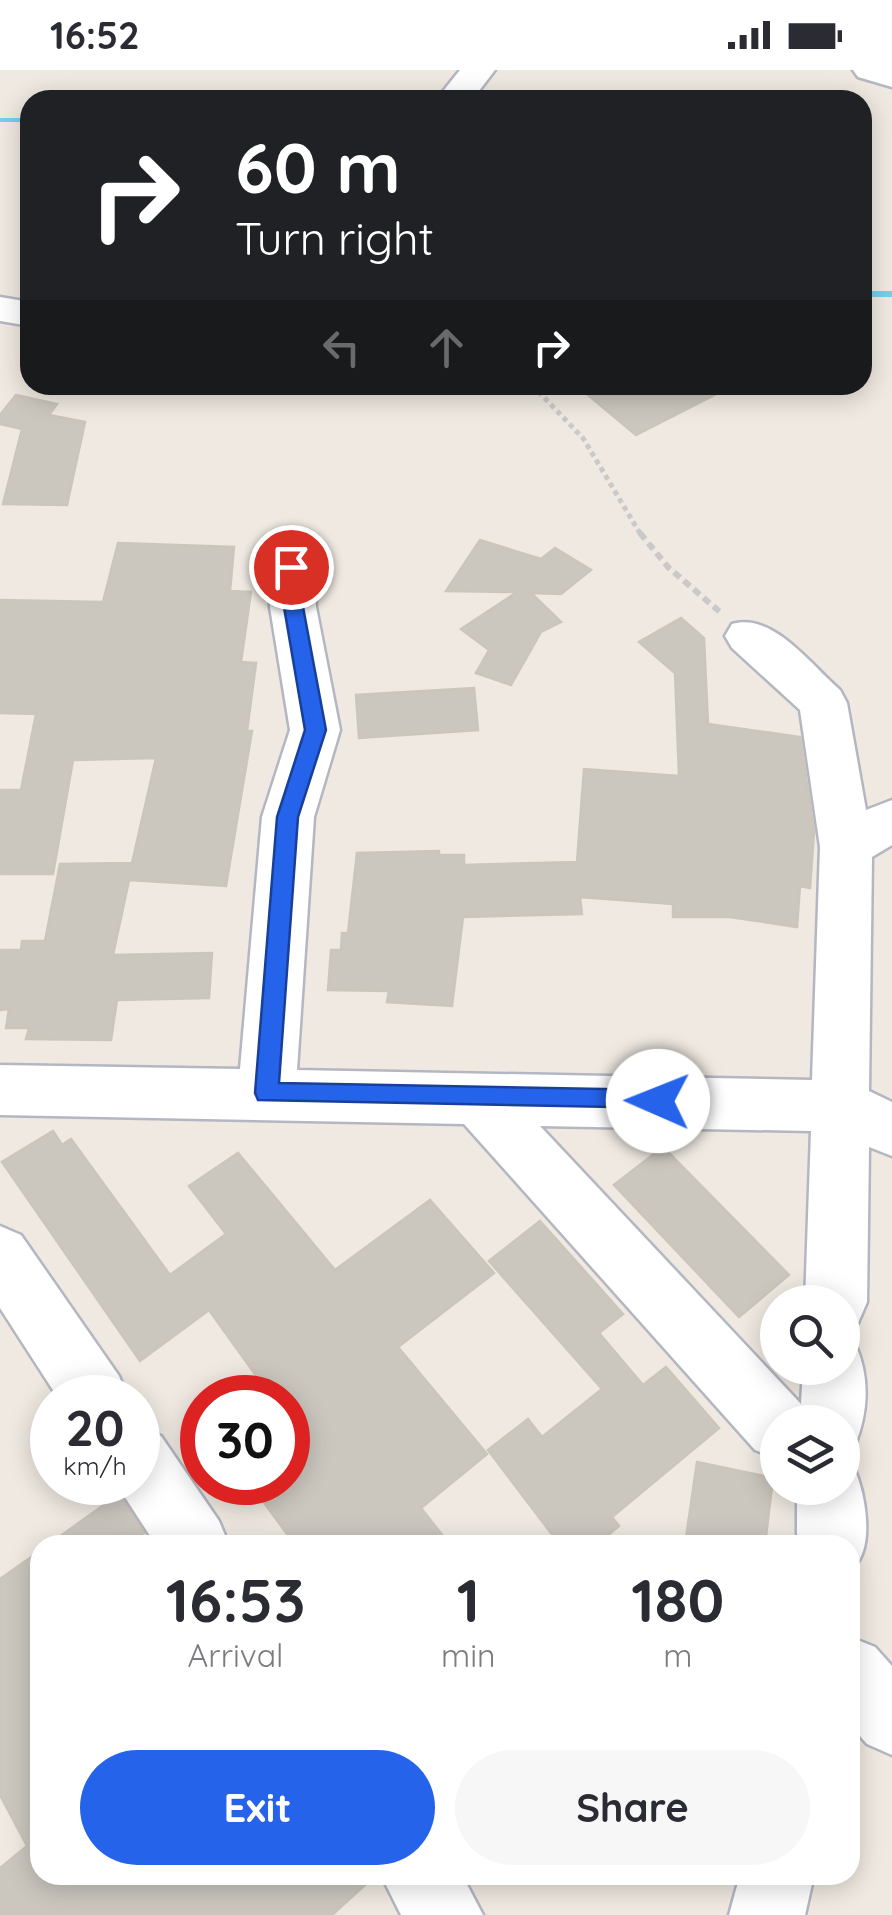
<!DOCTYPE html>
<html lang="en">
<head>
<meta charset="utf-8">
<style>
	body { margin:0; font-family:Quicksand,sans-serif; background:#f7f7f7; color:#2b2b33; height:100vh; display:flex; flex-direction:column; font-size:38px; white-space:nowrap }
	* { box-sizing:border-box; margin:0 }
	p { font-size:32px; color:#7c7c81 }
	.icon { flex:none; width:55px; height:55px; fill:none; stroke:currentColor; stroke-width:2; stroke-linecap:round; stroke-linejoin:round }
	.map { position:relative; flex:1; overflow:hidden }
	.side { position:absolute; left:30px; top:1465px; width:830px; height:350px; display:flex; flex-direction:column; background:#fff; border-radius:30px; box-shadow:0 5px 25px #0003 }
	.side>* { flex:none }
	.banner { position:absolute; left:20px; top:20px; width:852px; height:305px; border-radius:30px; box-shadow:0 5px 25px #0003; background:#202124; color:#fff; overflow:hidden }
	.fabs { position:absolute; left:760px; top:1215px; display:grid; gap:20px }
	.fabs a { display:grid; place-items:center; width:100px; height:100px; border-radius:50%; background:#fff; box-shadow:0 5px 25px #0003; font-size:50px }
	.speed { position:absolute; left:30px; top:1305px; display:flex; gap:20px; font-size:50px; font-weight:700; text-align:center }
	.speed>* { display:grid; place-content:center; width:130px; height:130px; border-radius:50%; background:#fff; box-shadow:0 5px 25px #0003; line-height:1 }
	.speed small { font-size:25px; font-weight:400 }
	.speed .limit { border:15px solid #d22; background:#fff; color:#111 }
	.pin { position:absolute; display:grid; place-items:center; width:85px; height:85px; color:#fff; margin:-42px; border:5px solid #fff; border-radius:50%; box-shadow:0 2px 10px #0007 }
	.me { position:absolute; width:110px; margin:-55px; rotate:271deg; stroke-linejoin:round; filter:drop-shadow(0 0 8px #0008) }
	.turn { display:flex; align-items:center; gap:35px; height:210px; padding:0 50px; font-size:45px }
	.turn .icon { width:130px; height:130px; stroke-width:2.5 }
	.turn b { display:block; font-size:70px; line-height:85px }
	.lanes { display:flex; align-items:center; height:95px; padding:0 50px; background:#0003; justify-content:center; gap:50px; direction:ltr }
	.lanes .off { opacity:.35 }
	.eta { display:flex; justify-content:space-evenly; align-items:center; height:170px; text-align:center }
	.eta b { font-size:60px; font-weight:800; line-height:70px }
	.cta { display:flex; gap:20px; margin-top:auto; padding:20px 50px }
	.cta a { flex:1; height:115px; border-radius:60px; background:#2563eb; color:#fff; font-size:40px; font-weight:800; line-height:115px; text-align:center }
	.cta a+a { background:#f7f7f7; color:#2b2b33 }
	.status { display:flex; justify-content:space-between; align-items:center; height:70px; padding:0 50px; background:#fff; direction:ltr }
	.status svg { height:28px; fill:currentColor }
	.map>svg:first-child { display:block }
	.lines { fill:none; stroke-linecap:round; stroke-linejoin:round }
	.stream { fill:#75cff0; fill-rule:evenodd }
	.building { fill:#cbc7bf; stroke:#cbc5ba; stroke-width:2.5 }
	.minor-casing { stroke:#b4b7c1; stroke-width:5 }
	.path-far1 { stroke:#c9c9c9; stroke-width:5; stroke-dasharray:5 4; stroke-linecap:butt }
	.path { stroke:#c9c9c9; stroke-width:6; stroke-dasharray:8 5; stroke-linecap:butt }
	.minor { fill:#fff; fill-rule:evenodd }
	.route { fill:#2563eb; stroke:#184099; stroke-width:2.5 }
</style>
</head>
<body>
<div class="status"><b>16:52</b><svg viewBox="0 0 49 12"><path d="M0 12V9h3v3zM5 12V6h3v6zM10 12V3h3v9zM15 12V0h3v12zM26 1h20v11H26zM47 4h2v5h-2z"/></svg></div>
<div class="map">
<svg width="892" height="1845" viewBox="0 0 892 1845">
	<rect width="100%" height="100%" fill="#efe9e1"/>
	<g class="lines">
		<g class="stream">
			<rect x="0" y="48" width="30" height="4"/>
			<rect x="862" y="221" width="30" height="6"/>
		</g>
	</g>
	<g class="building">
		<path d="M 576,315 L 734,315 L 636,365 Z"/>
		<path d="M 16,325 L 57,334 L 49,345 L 85,352 L 67,435 L 3,434 L 22,359 L 0,354 L 0,345 Z"/>
		<path d="M 480,470 L 541,489 L 555,478 L 591,500 L 561,524 L 531,523 L 561,552 L 541,562 L 511,615 L 476,603 L 489,580 L 461,559 L 517,522 L 446,521 Z"/>
		<path d="M 118,473 L 234,477 L 230,521 L 251,522 L 241,592 L 256,593 L 247,661 L 252,661 L 226,816 L 129,810 L 113,885 L 212,883 L 209,928 L 117,930 L 111,970 L 26,969 L 29,958 L 6,958 L 9,939 L 0,940 L 0,880 L 21,880 L 22,871 L 45,871 L 60,794 L 132,793 L 156,688 L 73,690 L 53,804 L 0,804 L 0,720 L 21,720 L 36,644 L 0,643 L 0,530 L 103,532 Z"/>
		<path d="M 681,548 L 704,568 L 708,654 L 800,667 L 814,762 L 810,818 L 800,816 L 797,857 L 730,847 L 673,847 L 673,834 L 580,827 L 582,844 L 463,847 L 452,936 L 387,932 L 389,921 L 328,920 L 331,880 L 341,880 L 342,863 L 348,863 L 357,783 L 439,781 L 439,785 L 464,785 L 464,795 L 577,792 L 584,699 L 679,706 L 675,603 L 639,572 Z"/>
		<path d="M 474,618 L 478,660 L 359,668 L 356,625 Z"/>
		<path d="M 53,1061 L 62,1075 L 71,1069 L 170,1205 L 226,1164 L 189,1116 L 238,1083 L 335,1200 L 430,1130 L 494,1203 L 398,1277 L 487,1384 L 421,1438 L 450,1475 L 295,1475 L 249,1412 L 288,1412 L 288,1375 L 299,1365 L 288,1349 L 288,1328 L 272,1328 L 209,1240 L 140,1291 L 2,1092 Z"/>
		<path d="M 663,1077 L 789,1205 L 739,1247 L 614,1115 Z"/>
		<path d="M 540,1151 L 623,1244 L 599,1263 L 643,1315 L 666,1297 L 719,1358 L 612,1447 L 619,1456 L 596,1475 L 560,1475 L 488,1380 L 528,1349 L 542,1367 L 602,1319 L 489,1191 Z"/>
		<path d="M 697,1392 L 773,1408 L 765,1475 L 685,1475 Z"/>
		<path d="M 119,1424 L 144,1463 L 128,1475 L 48,1475 Z"/>
		<path d="M 40,1481 L 40,1805 L 376,1805 L 332,1845 L 0,1845 L 0,1798 L 27,1776 L 0,1725 L 0,1509 Z"/>
	</g>
	<g class="lines">
		<defs>
			<g id="minor">
				<path d="M 460,0 L 495,0 L 472,30 L 436,30 Z"/>
				<path d="M 853,0 L 892,0 L 892,17 L 858,7 Z"/>
				<path d="M 0,227 L 30,232 L 30,256 L 0,251 Z"/>
				<path d="M 291,481 L 307,486 L 314,497 L 316,537 L 340,660 L 314,747 L 297,1000 L 812,1010 L 820,777 L 800,640 L 732,578 L 725,566 L 732,554 C 773,542 811,595 840,620 L 847,633 L 866,740 L 892,730 L 892,775 L 872,787 L 869,1021 L 892,1032 L 892,1086 L 869,1077 L 867,1232 L 858,1253 L 842,1259 L 842,1232 L 805,1232 L 811,1061 L 540,1056 L 801,1334 L 803,1298 L 842,1298 L 842,1271 L 856,1276 C 870,1308 868,1343 855,1375 L 842,1380 L 842,1352 L 778,1352 L 778,1389 L 755,1380 L 464,1054 L 0,1045 L 0,995 L 240,999 L 262,747 L 290,660 L 270,537 L 268,497 L 275,486 Z"/>
				<path d="M 0,1156 L 21,1165 L 119,1306 L 128,1328 L 58,1328 L 0,1238 Z"/>
				<path d="M 138,1356 L 161,1366 L 219,1451 L 229,1475 L 156,1475 L 115,1412 L 138,1412 Z"/>
				<path d="M 842,1390 L 853,1395 C 865,1422 877,1480 850,1501 L 850,1475 L 797,1475 L 797,1418 L 842,1418 Z"/>
				<path d="M 850,1567 L 875,1577 L 892,1596 L 892,1685 L 867,1674 L 850,1655 Z"/>
				<path d="M 381,1805 L 462,1805 L 483,1845 L 401,1845 Z"/>
				<path d="M 740,1805 L 814,1805 L 805,1845 L 729,1845 Z"/>
			</g>
		</defs>
		<use href="#minor" class="minor-casing"/>
		<path class="path-far1" d="M 532,315 L 583,368 L 641,465"/>
		<path class="path" d="M 640,463 L 668,497 L 720,542"/>
		<use href="#minor" class="minor"/>
	</g>
	<path class="route" d="M 291,490 L 300,497 L 303,537 L 326,660 L 298,747 L 279,1013 L 658,1020 L 670,1031 L 667,1038 L 258,1030 L 255,1023 L 277,747 L 305,660 L 284,537 L 282,497 Z"/>
</svg>
<div class="fabs">
<a><svg class="icon" aria-label="search" viewBox="0 0 24 24"><circle cx="10" cy="10" r="6"/><path d="M15 15l6 6"/></svg></a>
<a><svg class="icon" aria-label="layers" viewBox="0 0 24 24"><path d="M12 4l9 5-9 5-9-5zM3 14l9 5 9-5"/></svg></a>
</div>
<div class="speed"><div>20<small>km/h</small></div><div class="limit">30</div></div>
<div class="pin" style="left:291px;top:497px;background:#d93025"><svg class="icon" aria-label="arrive" viewBox="0 0 24 24"><path d="M6 21V4h12l-3 4 3 4H6"/></svg></div>
<svg class="me" style="left:658px;top:1031px" viewBox="-20 -20 40 40"><circle r="19" fill="#fff"/><path d="M0-13L10 11 0 6-10 11z" fill="#2563eb"/></svg>
<div class="banner">
<div class="turn"><svg class="icon" aria-label="right" viewBox="0 0 24 24"><path d="M7 20v-9h11M14 6l5 5-5 5"/></svg><div><b>60 m</b>Turn right</div></div>
<div class="lanes"><svg class="icon off" aria-label="left" viewBox="0 0 24 24"><path d="M17 20v-9H6M10 6l-5 5 5 5"/></svg><svg class="icon off" aria-label="ahead" viewBox="0 0 24 24"><path d="M12 20V5M6 11l6-6 6 6"/></svg><svg class="icon" aria-label="right" viewBox="0 0 24 24"><path d="M7 20v-9h11M14 6l5 5-5 5"/></svg></div>
</div>
<section class="side">
<div class="eta">
<div><b>16:53</b><p>Arrival</p></div>
<div><b>1</b><p>min</p></div>
<div><b>180</b><p>m</p></div>
</div>
<div class="cta"><a>Exit</a><a>Share</a></div>
</section>
</div>
</body>
</html>
